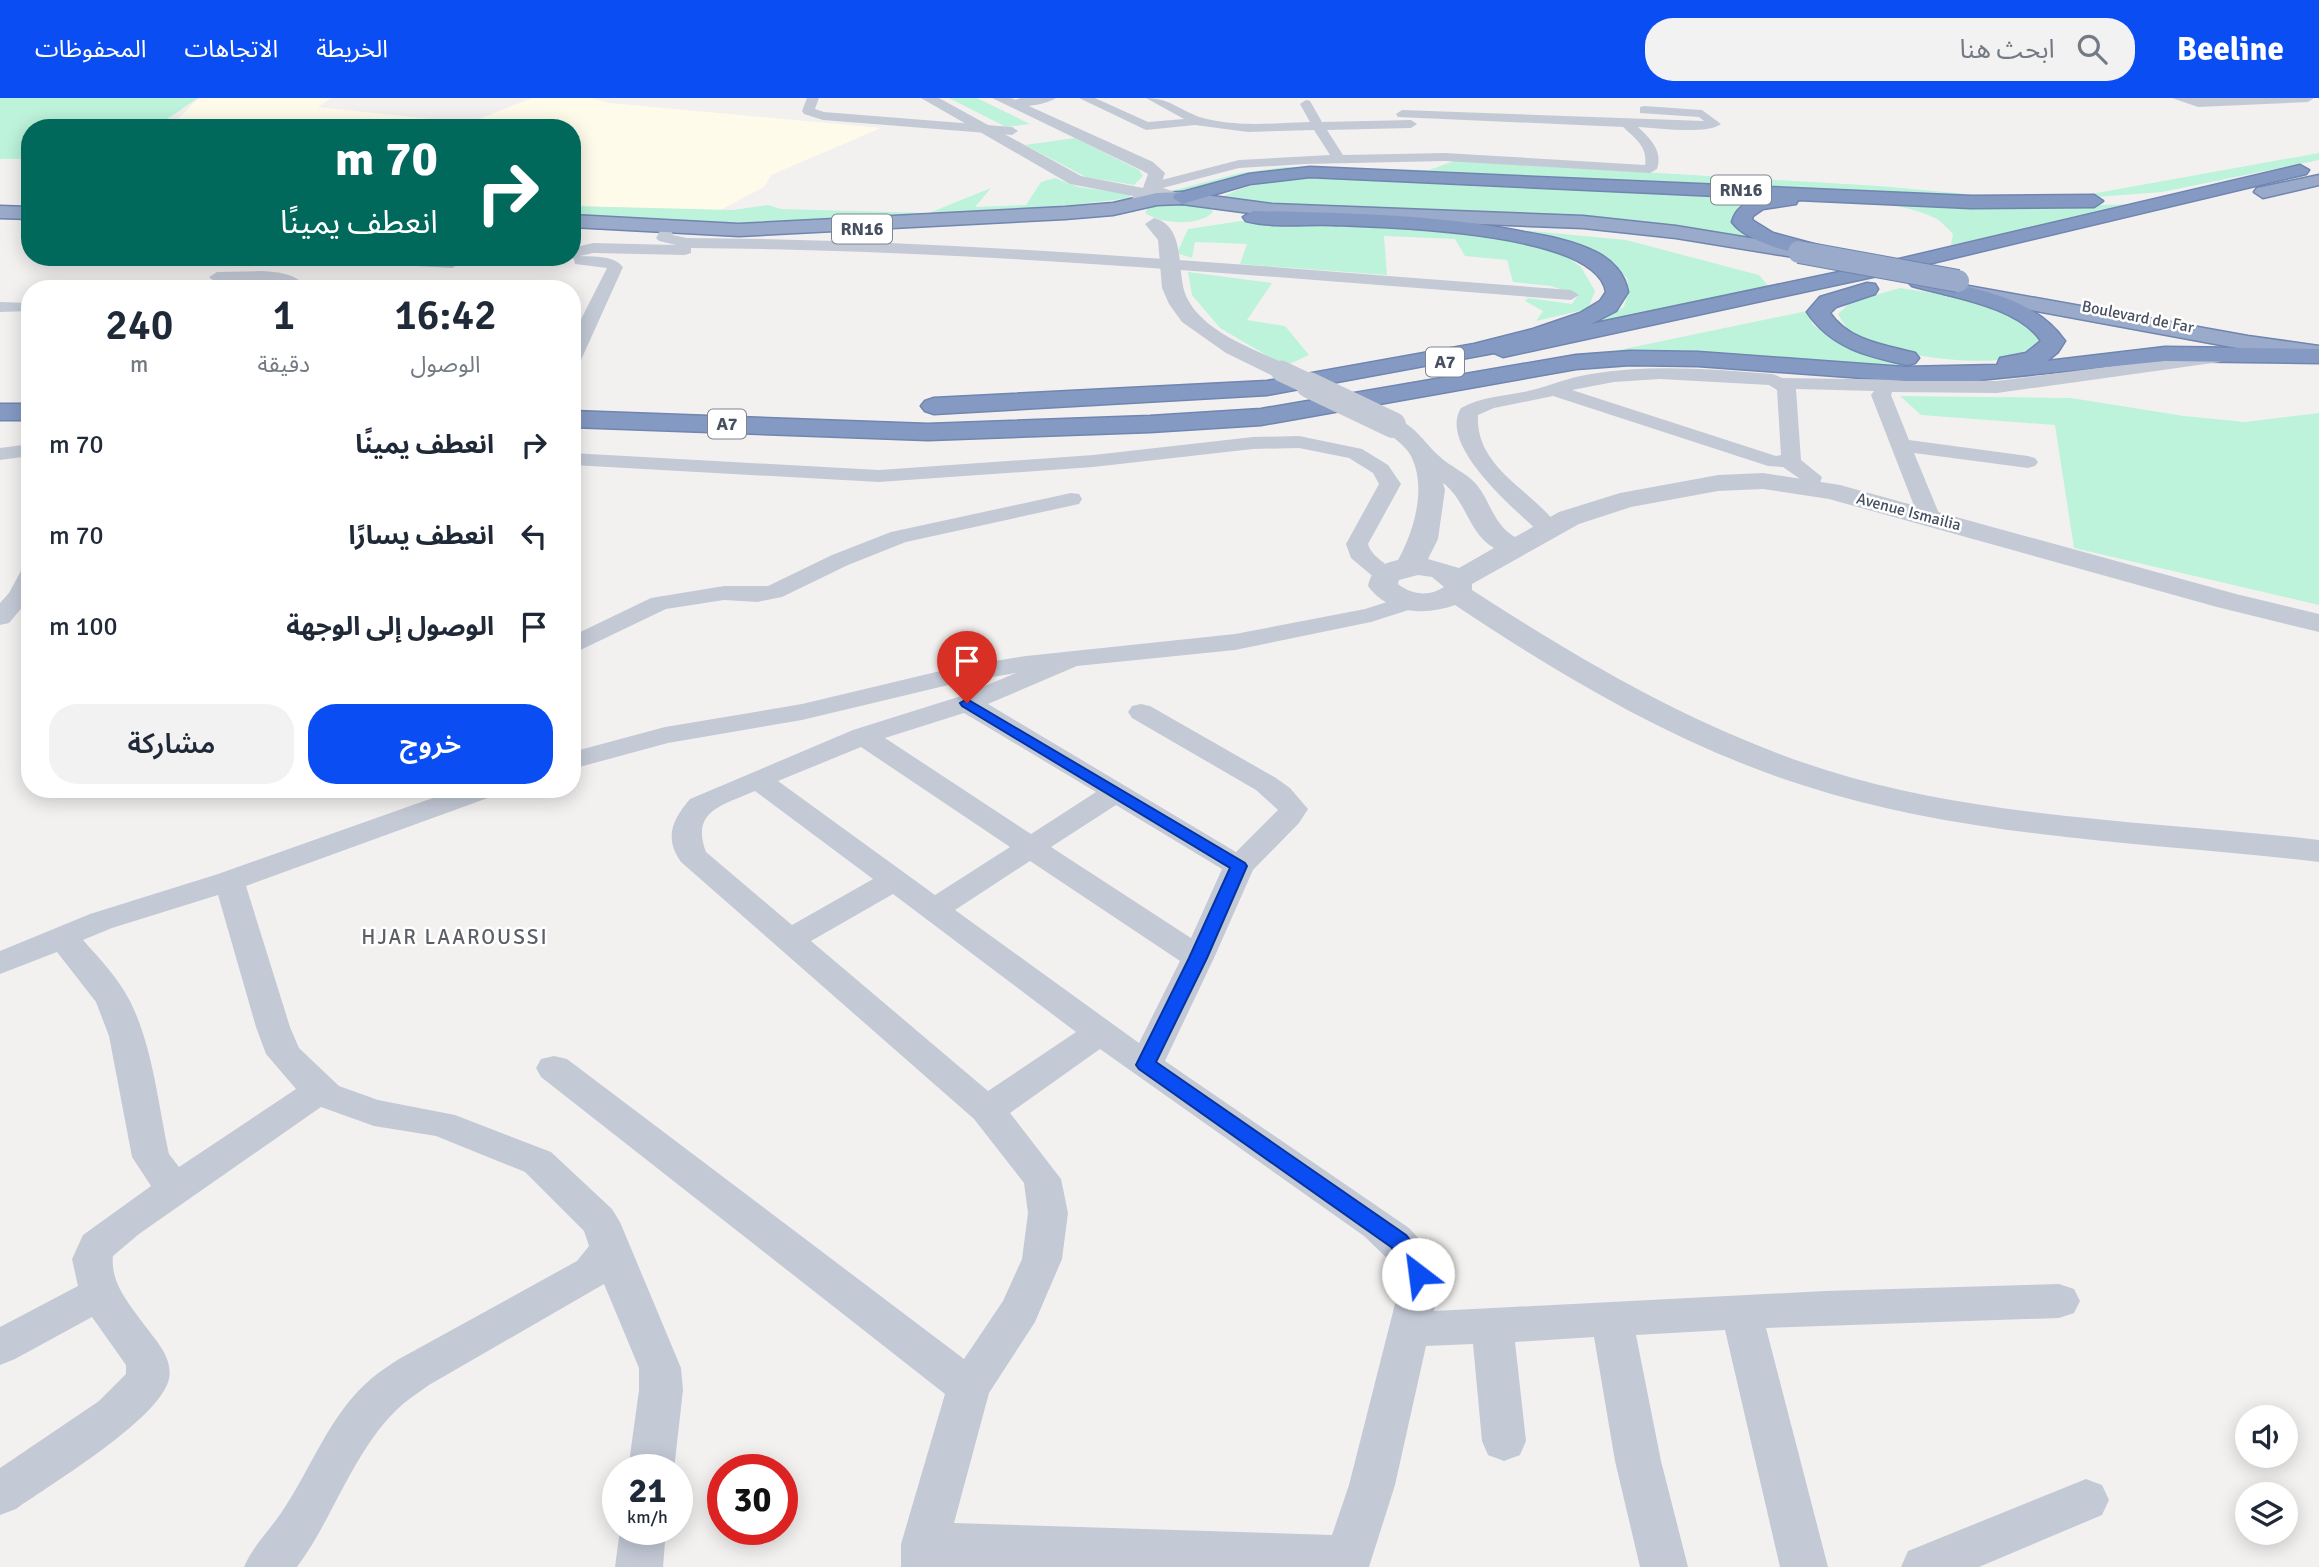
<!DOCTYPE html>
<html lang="ar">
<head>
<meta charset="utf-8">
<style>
	body { margin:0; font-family:Signika,"Noto Sans Arabic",sans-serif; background:#f2f2f3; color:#1f2937; direction:rtl; height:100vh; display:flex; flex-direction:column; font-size:26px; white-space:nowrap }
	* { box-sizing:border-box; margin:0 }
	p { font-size:23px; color:#747a83 }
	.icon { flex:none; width:38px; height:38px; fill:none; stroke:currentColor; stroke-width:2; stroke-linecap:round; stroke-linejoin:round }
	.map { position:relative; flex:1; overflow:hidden; direction:ltr }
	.sheet { position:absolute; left:21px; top:182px; width:560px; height:518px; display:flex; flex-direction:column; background:#fff; border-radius:28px; box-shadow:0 4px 18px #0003; direction:rtl }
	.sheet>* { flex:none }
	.banner { position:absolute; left:21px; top:21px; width:560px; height:147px; border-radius:28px; box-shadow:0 4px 18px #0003; direction:rtl; background:#00695c; color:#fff; overflow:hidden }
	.buttons { position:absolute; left:2235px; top:1307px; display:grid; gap:14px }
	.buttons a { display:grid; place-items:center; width:63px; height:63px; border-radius:50%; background:#fff; box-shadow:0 4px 18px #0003; font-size:35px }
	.speed { position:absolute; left:602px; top:1356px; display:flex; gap:14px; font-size:35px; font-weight:700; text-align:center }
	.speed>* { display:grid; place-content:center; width:91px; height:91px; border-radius:50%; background:#fff; box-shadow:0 4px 18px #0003; line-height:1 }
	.speed small { font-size:18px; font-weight:400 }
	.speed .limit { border:10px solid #d22; background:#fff; color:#111 }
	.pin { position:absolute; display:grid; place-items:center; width:60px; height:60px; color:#fff; margin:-72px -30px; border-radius:50% 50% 50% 0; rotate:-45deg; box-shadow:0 0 7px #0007 }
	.pin .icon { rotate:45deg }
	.me { position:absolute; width:77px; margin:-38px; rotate:330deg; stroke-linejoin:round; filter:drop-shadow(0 0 5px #0008) }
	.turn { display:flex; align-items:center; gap:24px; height:147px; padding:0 28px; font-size:32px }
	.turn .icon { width:91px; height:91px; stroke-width:2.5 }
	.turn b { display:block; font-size:49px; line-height:60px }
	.eta { display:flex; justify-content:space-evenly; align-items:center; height:119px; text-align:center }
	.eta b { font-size:42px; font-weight:600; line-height:49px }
	.primary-button { display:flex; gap:14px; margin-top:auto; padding:14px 28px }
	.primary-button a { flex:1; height:80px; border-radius:28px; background:#0a4ef3; color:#fff; font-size:28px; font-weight:600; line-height:80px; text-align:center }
	.primary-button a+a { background:#f2f2f3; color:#1f2937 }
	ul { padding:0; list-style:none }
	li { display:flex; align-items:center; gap:21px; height:91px; padding:0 28px }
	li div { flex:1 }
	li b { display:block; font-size:26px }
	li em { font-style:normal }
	header { display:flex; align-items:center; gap:42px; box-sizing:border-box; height:98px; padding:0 35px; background:#0a4ef3; color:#fff }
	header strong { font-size:33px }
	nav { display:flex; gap:38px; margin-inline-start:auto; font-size:24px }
	.search { width:490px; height:63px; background:#f2f2f3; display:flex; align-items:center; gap:18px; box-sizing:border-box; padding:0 24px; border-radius:28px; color:#747a83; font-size:26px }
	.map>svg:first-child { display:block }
	.commercial { fill:#fefbea }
	.green { fill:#bcf3da }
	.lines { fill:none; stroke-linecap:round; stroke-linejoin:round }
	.trunk-casing { stroke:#7085af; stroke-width:3 }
	.motorway-casing { stroke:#7085af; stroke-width:3 }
	.minor { fill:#c3cad6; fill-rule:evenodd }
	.tertiary { fill:#c3cad6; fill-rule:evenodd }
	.trunk { fill:#9aaaca; fill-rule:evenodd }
	.motorway { fill:#859ac3; fill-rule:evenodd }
	.trunk-bridge-casing { stroke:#7085af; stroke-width:24; stroke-linecap:butt }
	.tertiary-bridge-far1 { stroke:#c3cad6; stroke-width:21 }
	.tertiary-bridge { stroke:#c3cad6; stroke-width:26 }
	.trunk-bridge { stroke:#9aaaca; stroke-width:22 }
	.route { fill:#0a4ef3; stroke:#06339e; stroke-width:2 }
	.labels { text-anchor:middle; stroke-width:5; stroke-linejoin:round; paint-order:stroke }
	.far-street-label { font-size:16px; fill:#475060; stroke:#fff }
	.shield { fill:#fff; stroke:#7e8490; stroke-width:2 }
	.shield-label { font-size:18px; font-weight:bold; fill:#475060 }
	.neighbourhood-label { font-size:21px; letter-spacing:2px; fill:#5c5f66; stroke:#fff }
</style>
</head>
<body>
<header>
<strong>Beeline</strong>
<div class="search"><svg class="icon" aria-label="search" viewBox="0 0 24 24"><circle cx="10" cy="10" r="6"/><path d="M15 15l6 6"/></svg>ابحث هنا</div>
<nav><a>الخريطة</a><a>الاتجاهات</a><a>المحفوظات</a></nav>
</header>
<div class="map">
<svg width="2319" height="1469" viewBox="0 0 2319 1469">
	<rect width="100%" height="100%" fill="#f3f1f0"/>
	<path class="commercial" d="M 203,0 L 331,0 L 318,9 L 449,23 L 479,21 L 532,0 L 591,0 L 609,5 L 881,30 L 771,77 L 764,89 L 718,113 L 572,108 L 572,30 L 169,30 L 197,2 Z"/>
	<g class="green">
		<path d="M 0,0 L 198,0 L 154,30 L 30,30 L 30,61 L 0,61 Z"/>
		<path d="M 949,0 L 977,0 L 1030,26 L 1006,29 Z"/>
		<path d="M 1075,40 L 1139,72 L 1143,78 L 1134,87 L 1086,79 L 1025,47 Z"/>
		<path d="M 2319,55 L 2319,62 L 2162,94 L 2044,103 L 1302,74 L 1189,97 L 1167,94 L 1240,75 L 1286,69 L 1429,72 L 1454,63 L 1879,88 L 2011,100 L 2080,98 Z"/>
		<path d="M 1313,77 L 2055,108 L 2143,106 L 1951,147 L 1953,136 C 1948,131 1943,125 1937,121 C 1899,101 1800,93 1760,108 C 1753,111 1749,117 1744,123 L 1786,149 L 1679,131 L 1237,107 L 1217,101 C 1248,86 1278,79 1313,77 Z"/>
		<path d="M 1055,80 L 1078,89 L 1129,96 L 1131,100 L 1020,113 L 829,122 L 745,125 L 572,118 L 572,108 L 733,112 L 768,107 L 781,111 L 929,115 L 991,90 L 975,109 L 1026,107 L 1041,84 Z"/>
		<path d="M 1169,104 L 1208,108 L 1213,114 C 1198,129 1161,126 1145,115 L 1149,108 Z"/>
		<path d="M 1241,123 L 1457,133 L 1503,138 L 1560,154 L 1581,169 L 1595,193 L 1588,211 L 1536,223 L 1543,213 L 1525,203 L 1528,200 L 1572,206 L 1578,197 L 1551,188 L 1513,184 L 1507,162 L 1465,158 L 1455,141 L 1384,138 L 1387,177 L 1240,166 L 1247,146 L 1195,144 L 1192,160 L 1177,155 L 1188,131 Z"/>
		<path d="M 1468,127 L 1626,142 L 1759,177 L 1770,190 L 1588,228 L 1624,209 L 1629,192 L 1627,180 L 1608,162 Z"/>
		<path d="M 1188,174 L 1272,185 L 1247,222 L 1285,228 L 1309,257 L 1285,268 L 1220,230 L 1192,197 Z"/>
		<path d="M 1900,190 L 1958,199 L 2003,213 L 2046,237 C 2045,241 2044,245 2042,247 C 2017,278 1877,258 1850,234 C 1845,229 1841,221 1838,216 L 1851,204 Z"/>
		<path d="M 1807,213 L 1813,227 L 1851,251 L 1908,267 L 1956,274 L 1576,261 Z"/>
		<path d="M 1900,298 L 2071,300 L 2184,318 L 2245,324 L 2319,315 L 2319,507 L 2074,450 L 2055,327 L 1921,317 Z"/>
	</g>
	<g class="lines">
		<defs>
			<g id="trunk">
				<path d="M 2319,77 L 2319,87 L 2263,100 L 2254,94 L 2257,90 Z"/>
				<path d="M 1182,94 L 1272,106 L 1583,118 L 1676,128 L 1799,148 L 1806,150 L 1809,154 L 1806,158 L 1799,160 L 1676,140 L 1583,130 L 1272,118 L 1182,106 L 1157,107 L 1113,117 L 1065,121 L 739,138 L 572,129 L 572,117 L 739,126 L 1065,109 L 1113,105 L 1157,95 Z"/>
				<path d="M 0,108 L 30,109 L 30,121 L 0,120 Z"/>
				<path d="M 1952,185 L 2248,238 L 2319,248 L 2319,262 L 2248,252 L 1944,196 L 1941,191 L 1944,186 Z"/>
			</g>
			<g id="motorway">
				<path d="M 2300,67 L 2309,72 L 2306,76 L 1882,177 L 1503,259 L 1494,255 L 1267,297 L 934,316 L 925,313 L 921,308 L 925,303 L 934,300 L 1267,283 L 1474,246 L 1533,231 L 1580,215 L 1600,203 L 1606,194 C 1597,133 1384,129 1332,127 C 1305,126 1273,130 1246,123 L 1243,119 L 1253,113 C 1343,115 1435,116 1524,134 C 1548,138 1574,143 1596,154 C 1612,162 1625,176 1628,194 L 1616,213 L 1591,226 L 1882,165 Z"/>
				<path d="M 1310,69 L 1971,98 L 2094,97 L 2103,103 L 2094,109 L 1971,110 L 1798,102 L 1796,106 L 1763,111 L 1753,118 L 1752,122 L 1773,135 L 1847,155 L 1850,159 L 1847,163 L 1840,165 C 1810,158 1751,149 1732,124 C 1736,109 1747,103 1761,100 L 1310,79 L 1250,86 L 1182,106 L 1173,100 L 1175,96 L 1249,76 Z"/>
				<path d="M 1919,178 C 1970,190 2033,197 2065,243 L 2058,254 L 2047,263 L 2165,249 L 2319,251 L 2319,265 L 2165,263 L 1969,283 L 1904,283 L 1698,268 L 1630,267 L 1576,271 L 1261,327 L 1150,334 L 928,342 L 572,329 L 572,313 L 928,326 L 1150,318 L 1261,311 L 1576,257 L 1630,253 L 1698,254 L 1904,269 L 1997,267 L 2000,260 L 2026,255 L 2041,243 C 2018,208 1950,199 1912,188 L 1908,184 L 1912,180 Z"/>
				<path d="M 1867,185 L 1875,186 L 1878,191 L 1875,196 L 1836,209 L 1830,215 C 1849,243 1885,247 1915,255 L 1919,260 L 1915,265 L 1907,267 C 1867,258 1831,250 1807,214 L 1820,199 Z"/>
				<rect x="0" y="306" width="30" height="16"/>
			</g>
		</defs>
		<use href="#trunk" class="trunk-casing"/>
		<use href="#motorway" class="motorway-casing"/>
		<g class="minor">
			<path d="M 807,0 L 819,0 L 815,11 L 824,14 L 1012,29 L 1018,33 L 1012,37 L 823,22 L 804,16 L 802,13 Z"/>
			<path d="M 1021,0 L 1056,0 C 1046,7 1014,12 1004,5 Z"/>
			<path d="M 1079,0 L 1095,0 L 1148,24 L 1184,21 L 1146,0 C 1172,0 1184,16 1207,21 C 1240,29 1276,25 1310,24 L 1300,6 L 1306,2 L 1310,3 L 1322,24 L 1411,22 L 1417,26 L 1411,30 L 1327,32 L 1343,57 L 1445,55 L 1645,67 C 1648,49 1635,40 1623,29 L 1398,19 L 1396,16 L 1402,12 L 1704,23 L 1699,19 L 1640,15 L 1640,9 L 1644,8 L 1702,12 L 1721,26 C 1707,37 1658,30 1638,29 C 1651,41 1663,53 1657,71 L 1650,75 L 1445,63 L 1306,66 L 1239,70 L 1151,93 L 1144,89 L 1146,86 L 1239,62 L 1330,57 L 1314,32 L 1248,34 L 1195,27 L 1146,32 Z"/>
			<path d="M 2172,0 L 2314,0 L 2308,4 L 2198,9 Z"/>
			<path d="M 666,129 L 671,131 L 673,137 L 687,140 C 982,142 1277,170 1571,192 L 1579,197 L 1571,202 C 1278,180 985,152 691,150 L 691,155 L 685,157 L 593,155 L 580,158 C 595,159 613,157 623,169 L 581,262 L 572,267 L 572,239 L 607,170 L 575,166 L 574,161 L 566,159 L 572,159 L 572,150 L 593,145 L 676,147 L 659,143 L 656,140 L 661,131 Z"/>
			<path d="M 341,159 C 361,159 449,155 460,165 L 452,170 L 349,164 Z"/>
			<path d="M 262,173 C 280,174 297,176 309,191 C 288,191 270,182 247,183 C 235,183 218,188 209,179 L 217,174 Z"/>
			<path d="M 0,204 L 30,205 L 30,213 L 0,214 Z"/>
			<path d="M 2214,255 L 2220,256 L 2223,260 L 2220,264 L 1997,295 L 1892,294 L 1891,297 L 1909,342 L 2028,358 L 2035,360 L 2038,364 L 2035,368 L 2028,370 L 1914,355 L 1940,418 L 1937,423 L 1921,423 L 1918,418 L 1871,297 L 1874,293 L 1796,291 L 1801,362 L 1822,379 L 1817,393 L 1801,393 L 1798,388 L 1800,381 L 1783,369 L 1768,368 L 1553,298 L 1494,310 L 1478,317 C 1475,371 1534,392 1560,431 L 1557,436 L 1541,436 C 1517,413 1437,348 1461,310 C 1482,298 1505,298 1528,293 C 1550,288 1569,279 1591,276 C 1651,266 1712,271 1773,276 L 1782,280 L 1997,283 ZM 1660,281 L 1769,287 L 1777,292 L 1781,357 L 1776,358 L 1572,292 L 1614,284 Z"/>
			<path d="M 1299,338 L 1362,351 L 1388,367 L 1401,386 L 1368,446 C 1372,460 1389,466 1397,477 L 1393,482 L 1377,482 L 1351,460 L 1346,446 L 1379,386 L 1373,375 L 1349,360 L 1299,350 L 1253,351 L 1093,369 L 879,384 L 572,367 L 572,355 L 879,372 L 1093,357 L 1253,339 Z"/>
			<path d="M 30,346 L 30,358 L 0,362 L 0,350 Z"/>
			<path d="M 1071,395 L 1079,396 L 1082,401 L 1079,406 L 906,444 L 848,467 L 782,499 L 757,504 L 724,502 L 666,511 L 572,556 L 572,538 L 651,500 L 724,488 L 768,488 L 832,457 L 891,434 Z"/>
			<path d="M 30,469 L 30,500 L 9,525 L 0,527 L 0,505 L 9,495 L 22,471 Z"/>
			<path d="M 1412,496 L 1421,498 L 1424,503 L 1421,508 L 1371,524 L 1235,552 L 1077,568 L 988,606 L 1236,754 L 1278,712 L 1256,692 L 1132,620 L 1128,614 L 1132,608 L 1141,606 L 1150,608 L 1276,680 L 1290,690 L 1308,711 L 1299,725 L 1253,772 L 1214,860 L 1165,963 L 1409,1130 C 1433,1154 1441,1181 1434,1213 L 1825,1193 L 2059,1186 L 2074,1191 L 2080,1203 L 2074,1215 L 2059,1220 L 1766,1230 L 1828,1469 L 1780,1469 L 1725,1232 L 1636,1237 L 1661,1363 L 1688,1469 L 1640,1469 L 1615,1363 L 1594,1239 L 1515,1244 L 1526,1343 L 1520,1357 L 1504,1363 L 1488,1357 L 1482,1343 L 1473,1246 L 1426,1248 L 1395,1387 L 1369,1469 L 901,1469 L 901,1446 L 945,1296 L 541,979 L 536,970 L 541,961 L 554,958 L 567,961 L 964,1261 L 1003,1203 L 1022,1161 L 1028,1115 L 1024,1085 L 974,1021 L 681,764 C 664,740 672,722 690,701 L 853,632 L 958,599 L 1016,575 L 957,585 L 802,622 L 668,645 L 572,671 L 572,654 L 665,629 L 802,606 L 957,569 L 1026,558 L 1235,536 L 1365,511 ZM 964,615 L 1096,694 L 1031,736 L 885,640 ZM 861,649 L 1010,749 L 935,797 L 778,683 ZM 755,693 L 873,781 L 792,827 L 706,754 C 690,712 724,707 755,693 ZM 1116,707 L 1222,771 L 1191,840 L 1051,749 ZM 1030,763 L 1180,863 L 1139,945 L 955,812 ZM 893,796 L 1076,934 L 988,993 L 811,843 ZM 1100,951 L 1364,1138 L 1393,1166 L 1398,1194 L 1349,1387 L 1332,1437 L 954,1425 L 989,1295 L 1035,1224 L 1062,1161 L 1068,1115 L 1061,1081 L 1010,1015 Z"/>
			<path d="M 458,691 L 500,691 L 496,697 L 246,788 L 290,929 L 299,950 L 339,988 L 378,1002 L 455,1017 L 551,1054 L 612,1111 L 620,1124 L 681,1270 L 683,1292 L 674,1372 L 628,1372 L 639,1292 L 639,1270 L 604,1186 L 429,1287 C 421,1293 411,1299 403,1306 C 354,1349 335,1418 297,1469 L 244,1469 C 253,1448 268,1434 281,1415 C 312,1370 329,1316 372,1280 C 380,1273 390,1267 399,1261 L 577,1163 L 589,1148 L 584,1133 L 525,1074 L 436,1038 L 374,1028 L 321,1009 L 139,1136 L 113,1158 C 110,1186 131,1208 146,1229 C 157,1244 173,1260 169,1281 C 160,1321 51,1386 16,1411 L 0,1417 L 0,1370 L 99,1303 L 126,1276 L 126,1267 L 92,1219 L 15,1261 L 0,1267 L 0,1229 L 78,1188 L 72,1161 L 83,1137 L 151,1088 L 132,1059 L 109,938 L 96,904 L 57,854 L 0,876 L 0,853 L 90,816 L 218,776 ZM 218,797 L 256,929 L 266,956 L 296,991 L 179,1069 L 169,1056 C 158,1006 153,949 130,903 C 118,880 100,861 83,842 L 112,830 Z"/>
			<path d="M 2086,1381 L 2102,1387 L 2109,1402 L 2102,1417 L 1979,1469 L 1901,1469 L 1908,1453 Z"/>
			<path d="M 620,1432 L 666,1432 L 663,1469 L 615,1469 Z"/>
		</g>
		<g class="tertiary">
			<path d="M 921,0 L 939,0 L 1081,78 L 1143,90 L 1148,76 L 1141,72 L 992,0 L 1011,0 L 1153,64 L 1165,75 L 1160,89 L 1181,96 L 1184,100 L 1175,105 L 1153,100 L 1147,108 L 1141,109 L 1132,104 L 1133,98 L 1070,86 Z"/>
			<path d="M 1154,120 C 1188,129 1175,176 1187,200 C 1205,236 1256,251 1289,268 L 1292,273 L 1289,278 L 1273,278 L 1226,255 L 1182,224 L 1169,206 L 1162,190 L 1158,142 L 1145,126 Z"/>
			<path d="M 1393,320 C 1412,324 1425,345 1438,357 C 1450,369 1466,374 1477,387 C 1491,405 1494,427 1515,439 L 1559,414 L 1620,395 L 1718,377 L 1763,375 L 1840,387 L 2236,496 L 2319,516 L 2319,534 L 2217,509 L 1829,401 L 1763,391 L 1718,393 L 1631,409 L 1579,426 L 1472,486 L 1472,492 C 1583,564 1699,632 1826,672 C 1980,721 2158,723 2319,742 L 2319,764 C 2147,744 1968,741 1802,687 C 1677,647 1563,579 1455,507 C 1425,518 1388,516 1368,488 C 1372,470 1381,466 1398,462 C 1414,433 1427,390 1411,358 C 1405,346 1389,338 1381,327 L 1384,322 ZM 1443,385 C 1467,403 1468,435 1494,450 L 1459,470 L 1428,461 L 1438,441 L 1445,392 ZM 1418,477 L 1432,479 L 1444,489 C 1429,499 1412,497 1398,486 L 1399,482 Z"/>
		</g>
		<use href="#trunk" class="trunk"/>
		<use href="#motorway" class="motorway"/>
		<defs>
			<path id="trunk-bridge" d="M 1799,154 L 1958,183"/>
		</defs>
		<use href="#trunk-bridge" class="trunk-bridge-casing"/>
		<path class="tertiary-bridge-far1" d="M 1281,273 L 1313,288"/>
		<path class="tertiary-bridge" d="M 1309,287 L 1393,327"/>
		<use href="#trunk-bridge" class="trunk-bridge"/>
	</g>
	<path class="route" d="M 967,601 L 1245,765 L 1247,768 L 1207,860 L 1156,964 L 1406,1137 L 1418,1152 L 1429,1176 L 1426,1182 L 1418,1185 L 1410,1182 L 1402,1162 L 1391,1149 L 1139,971 L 1136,967 L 1189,860 L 1230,770 L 962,608 L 960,605 Z"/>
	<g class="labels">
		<g class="far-street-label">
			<text transform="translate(2138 218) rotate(11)" y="6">Boulevard de Far</text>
			<text transform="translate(1909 413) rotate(15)" y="6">Avenue Ismailia</text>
		</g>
		<g class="shield">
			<rect x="1711" y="77.5" width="60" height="29" rx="5"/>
			<rect x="832" y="116.5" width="60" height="29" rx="5"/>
			<rect x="1426" y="249.5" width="38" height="29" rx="5"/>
			<rect x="708" y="311.5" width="38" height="29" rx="5"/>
		</g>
		<g class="shield-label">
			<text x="1741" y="98">RN16</text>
			<text x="862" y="137">RN16</text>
			<text x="1445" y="270">A7</text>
			<text x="727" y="332">A7</text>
		</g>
		<g class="neighbourhood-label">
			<text x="455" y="846">HJAR LAAROUSSI</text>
		</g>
	</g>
</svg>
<div class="buttons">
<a><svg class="icon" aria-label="sound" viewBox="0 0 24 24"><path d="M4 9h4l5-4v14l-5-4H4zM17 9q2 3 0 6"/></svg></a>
<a><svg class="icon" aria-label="layers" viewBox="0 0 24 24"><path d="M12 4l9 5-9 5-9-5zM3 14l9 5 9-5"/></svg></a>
</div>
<div class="speed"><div>21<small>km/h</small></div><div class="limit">30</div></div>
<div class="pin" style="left:967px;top:605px;background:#d93025"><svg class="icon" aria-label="arrive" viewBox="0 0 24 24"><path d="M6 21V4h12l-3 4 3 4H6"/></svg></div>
<svg class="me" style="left:1418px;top:1176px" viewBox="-20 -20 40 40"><circle r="19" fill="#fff"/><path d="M0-13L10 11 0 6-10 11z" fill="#0a4ef3"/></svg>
<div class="banner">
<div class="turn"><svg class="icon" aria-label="right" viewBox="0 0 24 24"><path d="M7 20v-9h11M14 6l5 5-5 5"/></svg><div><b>70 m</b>انعطف يمينًا</div></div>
</div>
<section class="sheet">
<div class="eta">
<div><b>16:42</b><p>الوصول</p></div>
<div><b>1</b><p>دقيقة</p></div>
<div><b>240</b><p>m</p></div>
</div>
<ul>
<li><svg class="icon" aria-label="right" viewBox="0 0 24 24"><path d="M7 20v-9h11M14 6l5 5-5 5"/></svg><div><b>انعطف يمينًا</b></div><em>70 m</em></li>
<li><svg class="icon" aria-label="left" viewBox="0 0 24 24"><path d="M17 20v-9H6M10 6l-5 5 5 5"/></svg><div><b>انعطف يسارًا</b></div><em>70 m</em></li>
<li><svg class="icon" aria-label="arrive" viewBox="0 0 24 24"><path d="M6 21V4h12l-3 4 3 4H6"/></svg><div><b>الوصول إلى الوجهة</b></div><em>100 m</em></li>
</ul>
<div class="primary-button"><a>خروج</a><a>مشاركة</a></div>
</section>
</div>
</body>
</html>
